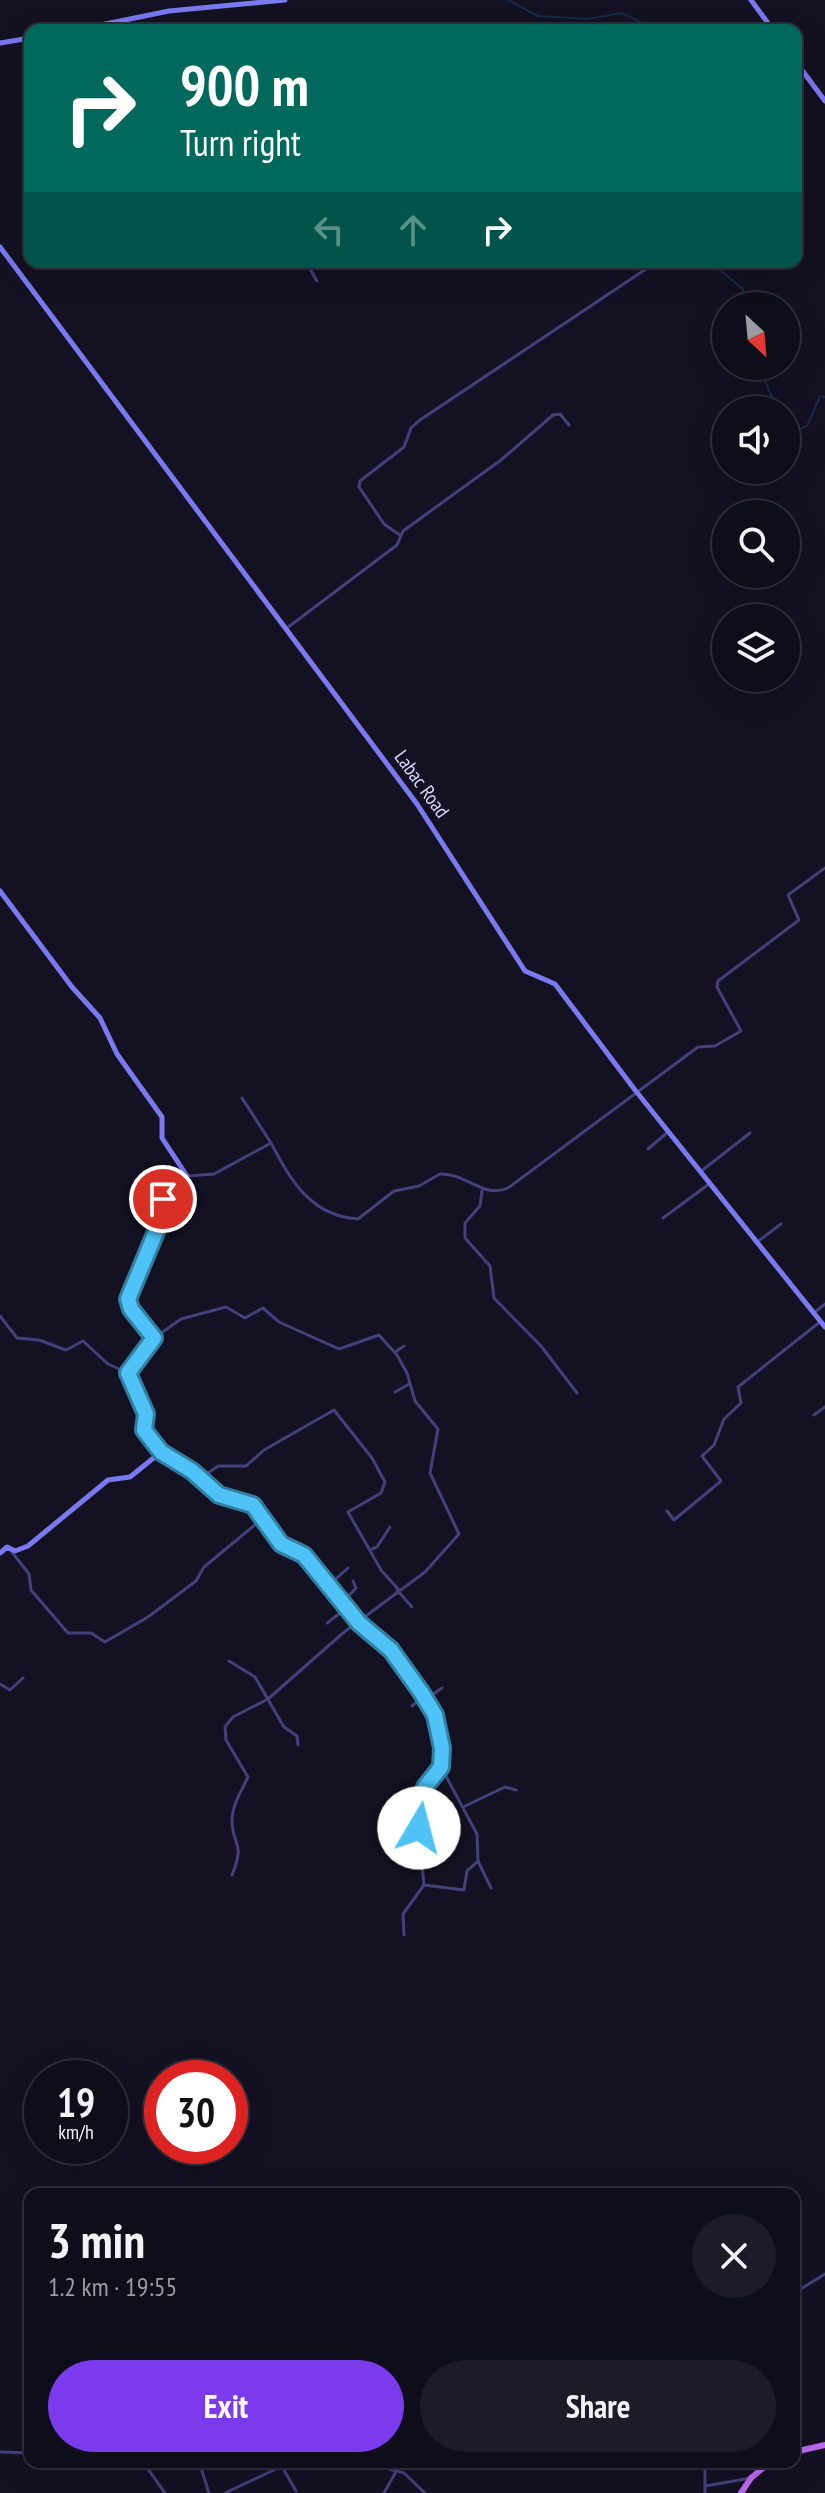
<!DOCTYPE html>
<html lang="en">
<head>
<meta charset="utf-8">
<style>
	body { margin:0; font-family:"PT Sans Narrow",sans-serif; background:#1c1b27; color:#f1f3f6; height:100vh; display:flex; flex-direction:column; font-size:30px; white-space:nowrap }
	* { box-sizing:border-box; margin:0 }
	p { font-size:26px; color:#9b9ca2 }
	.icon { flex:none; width:44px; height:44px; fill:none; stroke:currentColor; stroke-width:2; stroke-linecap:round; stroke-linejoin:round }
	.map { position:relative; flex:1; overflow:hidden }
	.sheet { position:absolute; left:24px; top:2188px; width:776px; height:280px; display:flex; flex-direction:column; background:#0e0d1a; border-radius:16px; box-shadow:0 8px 32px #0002,0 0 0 2px #2e2d39 }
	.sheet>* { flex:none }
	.guide { position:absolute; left:24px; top:24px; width:778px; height:244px; border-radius:16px; box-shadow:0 8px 32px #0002,0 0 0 2px #2e2d39; background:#00695c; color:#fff; overflow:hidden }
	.needle { width:52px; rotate:154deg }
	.buttons { position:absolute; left:712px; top:292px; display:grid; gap:16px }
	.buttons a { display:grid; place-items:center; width:88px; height:88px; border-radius:50%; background:#0e0d1a; box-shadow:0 8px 32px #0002,0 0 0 2px #2e2d39; font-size:40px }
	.speed { position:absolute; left:24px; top:2060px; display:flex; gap:16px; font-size:40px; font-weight:700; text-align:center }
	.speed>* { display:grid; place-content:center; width:104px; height:104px; border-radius:50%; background:#0e0d1a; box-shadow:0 8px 32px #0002,0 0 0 2px #2e2d39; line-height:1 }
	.speed small { font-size:20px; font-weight:400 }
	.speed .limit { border:12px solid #d22; background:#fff; color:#111 }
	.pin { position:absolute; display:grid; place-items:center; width:68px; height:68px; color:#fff; margin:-34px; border:4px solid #fff; border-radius:50%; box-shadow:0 2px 8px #0007 }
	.me { position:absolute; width:88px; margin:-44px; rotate:8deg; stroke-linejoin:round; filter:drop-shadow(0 0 6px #0008) }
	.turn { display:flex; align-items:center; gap:28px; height:168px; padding:0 24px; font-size:36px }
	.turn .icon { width:104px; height:104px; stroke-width:2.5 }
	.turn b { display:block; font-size:56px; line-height:68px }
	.lanes { display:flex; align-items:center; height:76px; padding:0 24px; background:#0003; justify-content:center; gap:40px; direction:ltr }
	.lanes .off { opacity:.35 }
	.round { display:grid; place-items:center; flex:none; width:84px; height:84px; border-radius:42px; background:#1c1b27 }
	.summary { display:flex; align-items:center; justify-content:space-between; height:136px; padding:0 24px }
	h1 { font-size:48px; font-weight:600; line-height:60px }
	.cta { display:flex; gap:16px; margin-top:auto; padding:16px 24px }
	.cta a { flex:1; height:92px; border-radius:48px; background:#7c3aed; color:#fff; font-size:32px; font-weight:600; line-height:92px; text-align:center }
	.cta a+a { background:#1c1b27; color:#f1f3f6 }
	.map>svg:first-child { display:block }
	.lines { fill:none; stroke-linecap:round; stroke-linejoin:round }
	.stream { stroke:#162a48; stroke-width:2 }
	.street { stroke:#42417c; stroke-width:3 }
	.secondary { stroke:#7979f0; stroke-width:5 }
	.primary { stroke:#ba6aee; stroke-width:6 }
	.route-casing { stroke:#337fa1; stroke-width:20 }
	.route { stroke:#4fc3f7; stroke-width:14 }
	.labels { text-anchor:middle; stroke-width:7; stroke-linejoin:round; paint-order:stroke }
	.street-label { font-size:20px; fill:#dad7fa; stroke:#131122 }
</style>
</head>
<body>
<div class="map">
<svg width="825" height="2493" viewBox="0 0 825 2493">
	<rect width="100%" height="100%" fill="#131122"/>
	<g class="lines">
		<g class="stream">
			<path d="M 508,0 L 538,16 L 587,19 L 622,13 L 656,30"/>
			<path d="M 710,262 L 743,289 L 746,306"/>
			<path d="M 759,366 L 777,410"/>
			<path d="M 786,434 L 807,426 L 820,396 L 825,397"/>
		</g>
		<g class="street">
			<path d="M 126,20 L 132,30"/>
			<path d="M 306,262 L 317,281"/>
			<path d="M 400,535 L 384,524 L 359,487 L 360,481 L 404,447 L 411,428 L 420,420 L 649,267"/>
			<path d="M 287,628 L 397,545 L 403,531 L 501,460 L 553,415 L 560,414 L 569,425"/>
			<path d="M 242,1098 L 271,1143"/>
			<path d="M 648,1149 L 668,1132"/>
			<path d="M 700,1172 L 750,1133"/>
			<path d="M 188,1176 L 214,1174 L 271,1143 C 291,1181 311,1216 358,1219 L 394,1191 L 419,1186 L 440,1174 C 467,1173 483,1199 508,1188 L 698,1047 L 715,1046 L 741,1031 L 717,987 L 718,981 L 799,920 L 788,895 L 825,868"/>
			<path d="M 482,1191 L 480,1206 L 465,1223 L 465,1238 L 490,1266 L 494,1298 L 541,1346 L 577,1393"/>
			<path d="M 663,1218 L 709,1184"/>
			<path d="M 757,1242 L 781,1224"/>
			<path d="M 815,1312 L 825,1304"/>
			<path d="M 0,1316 L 17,1338 L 39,1340 L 66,1350 L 83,1341 L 108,1364 L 128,1373"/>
			<path d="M 154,1338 L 181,1319 L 226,1307 L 245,1318 L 263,1308 L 279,1322 L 339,1349 L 379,1335 L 397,1355 L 407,1373 L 415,1401 L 438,1429 L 430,1473 L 459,1534 L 425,1572 L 343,1633 L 268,1699 L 233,1717 L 225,1727 L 226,1740 L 248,1777 C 241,1792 233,1803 232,1819 C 232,1848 246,1840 232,1875"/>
			<path d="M 395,1352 L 404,1346"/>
			<path d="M 395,1392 L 409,1384"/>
			<path d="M 814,1415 L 825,1407"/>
			<path d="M 161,1452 L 192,1471 L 219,1495 L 250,1502 L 281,1544 L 304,1555 L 359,1623 L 391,1650 L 434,1712 L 442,1754 L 441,1767 L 424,1792 L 419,1835 L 424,1885 L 403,1914 L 404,1935"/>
			<path d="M 201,1478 L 218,1466 L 246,1466 L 264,1450 L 334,1410 L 372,1458 L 385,1482 L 381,1493 L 348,1512 L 381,1570 L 398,1589"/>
			<path d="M 667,1511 L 674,1520 L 721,1481 L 702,1456 L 714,1445 L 724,1419 L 741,1403 L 738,1387 L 821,1321"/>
			<path d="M 372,1549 L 377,1547 L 390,1527"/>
			<path d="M 11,1551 L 29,1574 L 31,1590 L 68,1633 L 91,1633 L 105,1642 L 148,1617 L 196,1581 L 204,1567 L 262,1519"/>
			<path d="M 330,1584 L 348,1568"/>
			<path d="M 397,1590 L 412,1607"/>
			<path d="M 344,1601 L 356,1588 L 353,1581"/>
			<path d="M 327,1623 L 348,1607"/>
			<path d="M 229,1661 L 255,1677 L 284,1727 L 297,1736 L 298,1745"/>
			<path d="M 0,1684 L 10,1690 L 23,1678"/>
			<path d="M 426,1699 L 442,1688"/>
			<path d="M 412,1706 L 424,1696"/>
			<path d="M 441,1767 L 477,1834 L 478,1861 L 491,1888"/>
			<path d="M 463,1807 L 505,1787 L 516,1790"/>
			<path d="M 424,1885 L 464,1890 L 467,1871 L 478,1861"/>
			<path d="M 794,2293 L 825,2274"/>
			<path d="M 0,2452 L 30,2453"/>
			<path d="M 128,2462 L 148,2469 L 165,2493"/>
			<path d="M 199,2462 L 209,2493"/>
			<path d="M 364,2462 L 404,2473 L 425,2493"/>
			<path d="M 705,2462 L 705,2493"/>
			<path d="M 281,2465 L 296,2491"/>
			<path d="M 705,2486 L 751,2478"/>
			<path d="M 225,2493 L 291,2462"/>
			<path d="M 384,2493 L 397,2470"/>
		</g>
		<g class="secondary">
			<path d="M 751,0 L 773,30"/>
			<path d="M 76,30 L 169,11 L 285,0"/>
			<path d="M 0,43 L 30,38"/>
			<path d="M 796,62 L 825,101"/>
			<path d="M 0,247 L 417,804 L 525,971 L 555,984 L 635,1090 L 825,1327"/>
			<path d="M 0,891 L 72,987 L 100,1018 L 117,1054 L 162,1117 L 162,1138 L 187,1176 L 160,1203 L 158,1227 L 128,1299 L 131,1309 L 154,1338 L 128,1373 L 146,1414 L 144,1430 L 161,1452 L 130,1477 L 108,1480 L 28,1546 L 15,1551 L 7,1547 L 0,1553"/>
		</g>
		<g class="primary">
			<path d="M 794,2452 L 825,2445"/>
			<path d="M 741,2493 L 751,2478 L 770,2462"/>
		</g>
	</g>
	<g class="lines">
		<defs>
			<path id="route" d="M 163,1199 L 158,1227 L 128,1299 L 131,1309 L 154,1338 L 128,1373 L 146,1414 L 144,1430 L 161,1452 L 192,1471 L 219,1495 L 253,1505 L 281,1544 L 304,1555 L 359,1623 L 391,1650 L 421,1692 L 435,1715 L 442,1748 L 441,1767 L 425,1787 L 419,1828"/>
		</defs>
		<use href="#route" class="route-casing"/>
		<use href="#route" class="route"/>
	</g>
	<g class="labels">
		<g class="street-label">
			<text transform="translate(422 784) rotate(54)" y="7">Labac Road</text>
		</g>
	</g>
</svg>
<div class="buttons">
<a><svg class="needle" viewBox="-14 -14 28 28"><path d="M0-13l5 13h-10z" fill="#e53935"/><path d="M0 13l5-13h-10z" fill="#9b9ca2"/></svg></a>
<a><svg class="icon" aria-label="sound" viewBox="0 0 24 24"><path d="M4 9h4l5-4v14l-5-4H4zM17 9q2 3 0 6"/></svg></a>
<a><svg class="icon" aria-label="search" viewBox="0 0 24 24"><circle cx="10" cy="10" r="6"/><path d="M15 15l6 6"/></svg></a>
<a><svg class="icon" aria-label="layers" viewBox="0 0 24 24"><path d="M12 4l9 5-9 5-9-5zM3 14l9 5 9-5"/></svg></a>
</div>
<div class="speed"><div>19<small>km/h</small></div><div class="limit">30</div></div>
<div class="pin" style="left:163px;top:1199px;background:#d93025"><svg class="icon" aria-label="arrive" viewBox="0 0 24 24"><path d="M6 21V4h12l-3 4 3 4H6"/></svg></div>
<svg class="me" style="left:419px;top:1828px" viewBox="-20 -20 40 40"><circle r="19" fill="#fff"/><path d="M0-13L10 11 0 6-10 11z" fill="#4fc3f7"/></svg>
<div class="guide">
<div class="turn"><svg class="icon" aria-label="right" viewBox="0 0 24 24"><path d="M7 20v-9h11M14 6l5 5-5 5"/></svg><div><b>900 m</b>Turn right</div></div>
<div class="lanes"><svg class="icon off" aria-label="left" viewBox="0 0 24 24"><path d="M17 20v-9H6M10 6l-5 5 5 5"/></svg><svg class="icon off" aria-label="ahead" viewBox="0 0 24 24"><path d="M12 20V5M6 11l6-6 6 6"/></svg><svg class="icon" aria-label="right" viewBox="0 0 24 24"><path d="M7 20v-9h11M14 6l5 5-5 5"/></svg></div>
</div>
<section class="sheet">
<div class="summary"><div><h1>3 min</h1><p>1.2 km · 19:55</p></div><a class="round"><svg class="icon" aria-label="close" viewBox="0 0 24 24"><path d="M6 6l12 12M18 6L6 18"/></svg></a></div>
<div class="cta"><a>Exit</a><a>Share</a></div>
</section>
</div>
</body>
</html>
